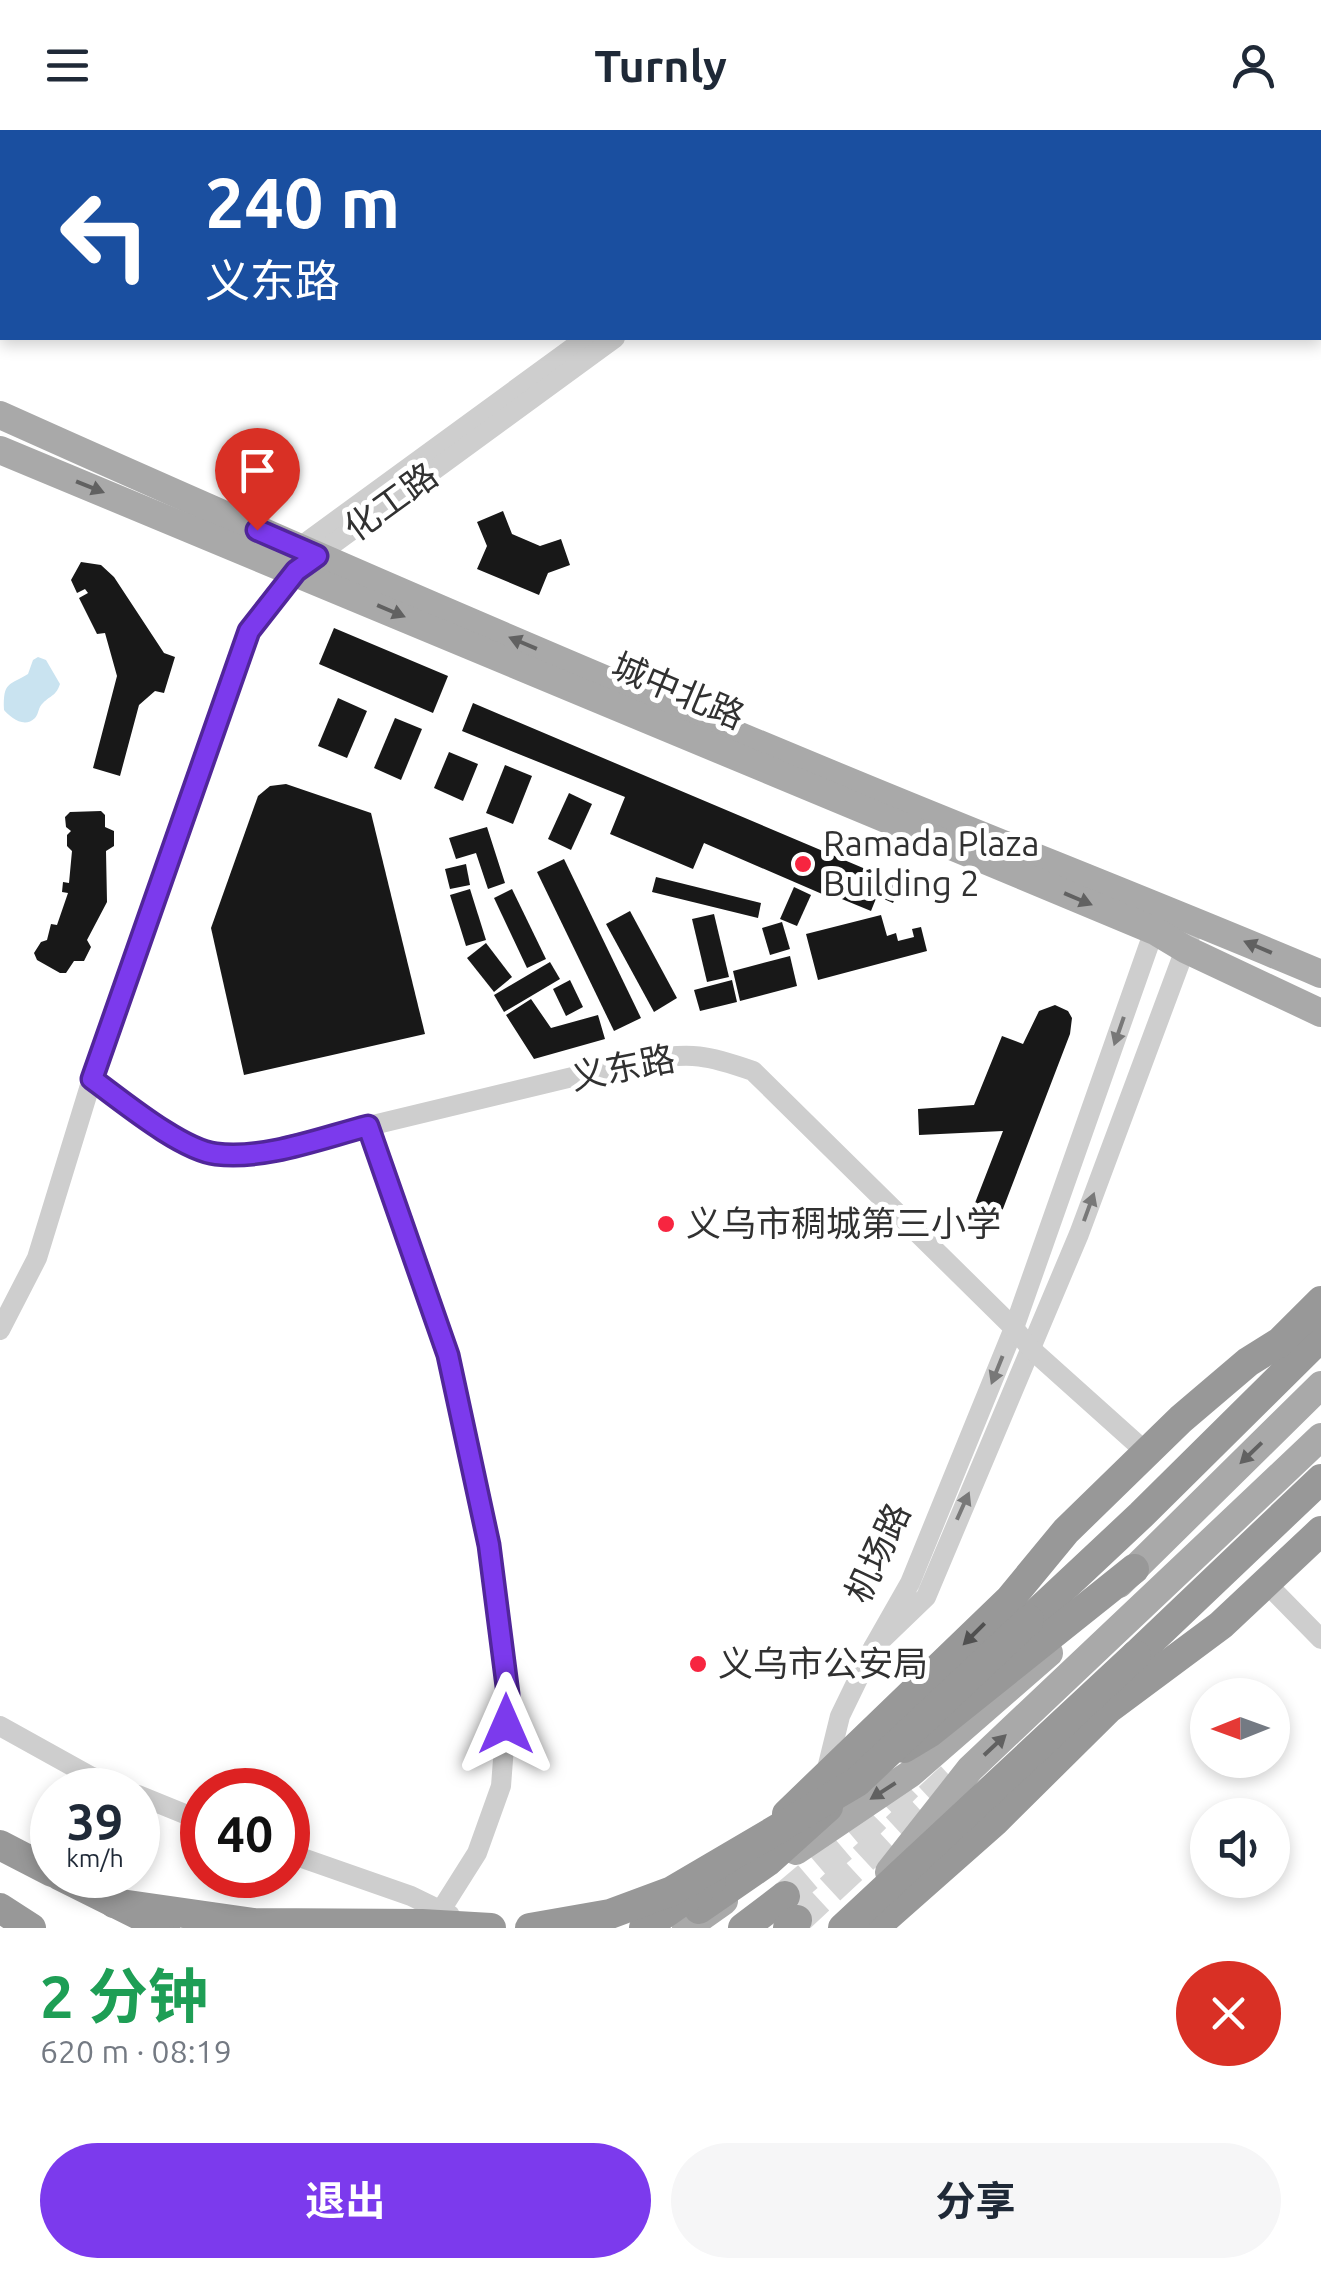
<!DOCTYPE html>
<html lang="zh">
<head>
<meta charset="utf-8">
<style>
	body { margin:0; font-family:Ubuntu,"Noto Sans SC",sans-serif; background:#f6f6f7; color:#1f2937; height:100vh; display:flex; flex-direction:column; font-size:38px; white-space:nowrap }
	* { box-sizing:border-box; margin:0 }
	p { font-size:32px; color:#747a83 }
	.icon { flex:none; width:55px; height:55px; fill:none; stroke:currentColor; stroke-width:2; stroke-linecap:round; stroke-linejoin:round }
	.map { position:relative; height:1798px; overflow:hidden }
	.drawer { display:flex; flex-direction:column; background:#fff; flex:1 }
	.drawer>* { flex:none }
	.top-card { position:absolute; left:0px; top:0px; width:1322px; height:210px; box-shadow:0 5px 15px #0003; background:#1a4fa0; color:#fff; overflow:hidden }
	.needle { width:65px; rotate:269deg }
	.buttons { position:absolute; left:1190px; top:1548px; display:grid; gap:20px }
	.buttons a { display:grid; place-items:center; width:100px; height:100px; border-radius:50%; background:#fff; box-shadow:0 5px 15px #0003; font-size:50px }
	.speed { position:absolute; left:30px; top:1638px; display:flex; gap:20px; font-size:50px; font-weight:700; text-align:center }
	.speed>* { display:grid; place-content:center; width:130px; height:130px; border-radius:50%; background:#fff; box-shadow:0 5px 15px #0003; line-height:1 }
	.speed small { font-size:25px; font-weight:400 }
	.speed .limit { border:15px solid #d22; background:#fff; color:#111 }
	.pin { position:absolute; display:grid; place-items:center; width:85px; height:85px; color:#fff; margin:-102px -42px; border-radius:50% 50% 50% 0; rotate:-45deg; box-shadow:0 0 10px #0007 }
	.pin .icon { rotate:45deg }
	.me { position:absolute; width:110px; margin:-55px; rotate:0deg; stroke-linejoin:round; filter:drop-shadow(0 0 8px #0008) }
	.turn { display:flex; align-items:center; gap:35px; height:210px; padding:0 40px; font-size:45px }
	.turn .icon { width:130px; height:130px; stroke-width:2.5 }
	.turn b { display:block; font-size:70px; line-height:85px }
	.round { display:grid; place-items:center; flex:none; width:105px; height:105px; border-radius:52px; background:#f6f6f7 }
	.headline { display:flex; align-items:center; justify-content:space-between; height:170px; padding:0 40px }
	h1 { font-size:60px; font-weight:700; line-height:75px; color:#1e9e55 }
	.primary-button { display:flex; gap:20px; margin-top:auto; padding:20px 40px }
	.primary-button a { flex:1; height:115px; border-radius:60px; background:#7c3aed; color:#fff; font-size:40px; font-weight:700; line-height:115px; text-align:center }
	.primary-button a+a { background:#f6f6f7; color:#1f2937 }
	header { display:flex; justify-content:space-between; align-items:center; height:130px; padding:0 40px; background:#fff; font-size:45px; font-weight:700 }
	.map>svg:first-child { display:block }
	.water { fill:#c9e3f0 }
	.building { fill:#181818 }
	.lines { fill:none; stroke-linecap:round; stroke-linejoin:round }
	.highway-tunnel { stroke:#d6d6d6; stroke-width:30; stroke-dasharray:30 15; stroke-linecap:butt }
	.minor { stroke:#cecece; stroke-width:20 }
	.major { stroke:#a9a9a9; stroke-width:28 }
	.highway { stroke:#989898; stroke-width:30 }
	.highway-bridge { stroke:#989898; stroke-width:30 }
	.oneway { fill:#616161 }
	.oneway2 { fill:#787878 }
	.oneway3 { fill:#505050 }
	.route-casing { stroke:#51269a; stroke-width:25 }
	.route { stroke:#7c3aed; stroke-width:18 }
	.poi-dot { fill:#f72540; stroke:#fff; stroke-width:4 }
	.labels { text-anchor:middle; stroke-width:10; stroke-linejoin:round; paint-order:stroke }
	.street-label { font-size:35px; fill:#313131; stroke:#fff }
	.poi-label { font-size:35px; fill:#313131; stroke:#fff; text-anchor:start }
</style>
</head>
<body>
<header><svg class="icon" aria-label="menu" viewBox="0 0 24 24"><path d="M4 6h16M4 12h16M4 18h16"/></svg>Turnly<svg class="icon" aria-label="person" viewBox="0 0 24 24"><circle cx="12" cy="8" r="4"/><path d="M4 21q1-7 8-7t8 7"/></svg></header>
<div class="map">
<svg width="1321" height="1798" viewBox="0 0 1321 1798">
	<rect width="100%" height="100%" fill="#fff"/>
	<path class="water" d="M 38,527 L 46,530 L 60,554 C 56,566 51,565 43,573 C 38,577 39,584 35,588 C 24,599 10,587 4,580 C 3,551 9,556 28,544 L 33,530 Z"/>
	<g class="building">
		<path d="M 503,381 L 512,404 L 540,416 L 561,409 L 570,435 L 548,443 L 539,465 L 477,439 L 487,416 L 477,392 Z"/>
		<path d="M 81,432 L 101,435 L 114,447 L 164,523 L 175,527 L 164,563 L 155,561 L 139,575 L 120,646 L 93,638 L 117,546 L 105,503 L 97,504 L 79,468 L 88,463 L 85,459 L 77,463 L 71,450 Z"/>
		<path d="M 334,498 L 448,546 L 433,583 L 319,534 Z"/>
		<path d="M 338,568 L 367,581 L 347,628 L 318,616 Z"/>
		<path d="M 473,573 L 901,754 L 893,773 L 877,766 L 871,781 L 837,767 L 836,770 L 704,713 L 693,739 L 610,704 L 625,667 L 462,601 Z"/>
		<path d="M 395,588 L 422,599 L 401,650 L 374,638 Z"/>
		<path d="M 449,622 L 478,634 L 463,671 L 434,658 Z"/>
		<path d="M 505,635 L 532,646 L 513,694 L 486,683 Z"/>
		<path d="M 286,654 L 371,683 L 425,904 L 244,945 L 211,798 L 258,666 L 270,656 Z"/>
		<path d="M 569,663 L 592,674 L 571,720 L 548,709 Z"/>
		<path d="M 101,681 L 105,685 L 105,697 L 114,701 L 114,716 L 106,721 L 107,772 L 87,810 L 91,817 L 84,831 L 74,831 L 66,843 L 60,843 L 37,830 L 34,823 L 41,812 L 47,810 L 51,794 L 57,795 L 68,763 L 62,762 L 63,752 L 69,753 L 72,721 L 67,716 L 67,705 L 71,701 L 66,697 L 65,687 L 70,682 Z"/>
		<path d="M 487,697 L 505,753 L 488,759 L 476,723 L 456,729 L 449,708 Z"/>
		<path d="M 564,729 L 641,888 L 614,901 L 537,742 Z"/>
		<path d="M 466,734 L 470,755 L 450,759 L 445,739 Z"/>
		<path d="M 656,747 L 761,773 L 758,788 L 652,762 Z"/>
		<path d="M 794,757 L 811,765 L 797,796 L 780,789 Z"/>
		<path d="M 470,759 L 486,810 L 466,816 L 450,765 Z"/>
		<path d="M 512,759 L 546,829 L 527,838 L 494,768 Z"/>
		<path d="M 630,781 L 677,868 L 654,882 L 606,794 Z"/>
		<path d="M 714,784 L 729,847 L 707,852 L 692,789 Z"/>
		<path d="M 881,785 L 887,806 L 896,803 L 898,811 L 914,807 L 912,799 L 921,797 L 927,821 L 818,850 L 806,804 Z"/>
		<path d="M 782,792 L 790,819 L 770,825 L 762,798 Z"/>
		<path d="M 486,813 L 512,847 L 494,862 L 467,828 Z"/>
		<path d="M 790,826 L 797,856 L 740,871 L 733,841 Z"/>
		<path d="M 550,832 L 560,849 L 504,882 L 494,865 Z"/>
		<path d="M 570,850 L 583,877 L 566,886 L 553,859 Z"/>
		<path d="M 732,850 L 737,872 L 700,881 L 694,860 Z"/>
		<path d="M 531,869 L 551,898 L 598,885 L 605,909 L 534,929 L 506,885 Z"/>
		<path d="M 1055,875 L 1068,881 L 1072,888 L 1070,904 L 1001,1084 L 975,1073 L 1003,1001 L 919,1005 L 918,979 L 974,975 L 1002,906 L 1023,914 L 1039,881 Z"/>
	</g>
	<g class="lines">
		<g class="highway-tunnel">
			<path d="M 785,1766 L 865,1698 L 915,1648"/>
			<path d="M 797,1790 L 960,1639"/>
		</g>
		<g class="minor">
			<path d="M 866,2 L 869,0"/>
			<path d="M 894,2 L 897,0"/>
			<path d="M 293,422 L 586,208"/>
			<path d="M 1157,792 L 1014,1198 L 910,1453 L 873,1518 L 926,1467 L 1079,1104 L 1190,806"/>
			<path d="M 92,949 L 176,1008 L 214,1025 L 265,1021 L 643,930 C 692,922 707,925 753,941 L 1014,1198 L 1031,1219 L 1147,1323"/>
			<path d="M 368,996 L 448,1225 L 489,1415 L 508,1564 L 501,1656 L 477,1723 L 441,1780"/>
			<path d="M 0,1200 L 37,1128 L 92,949 L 249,501 L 296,441 L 615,208"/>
			<path d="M 1267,1454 L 1321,1509"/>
			<path d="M 0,1596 L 90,1646 L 125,1660"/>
			<path d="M 825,1647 L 840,1586 L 873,1518"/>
			<path d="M 138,1665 L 202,1691"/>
			<path d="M 288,1723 L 411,1766 L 450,1785"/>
		</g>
		<g class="major">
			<path d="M 0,285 C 301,420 604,551 909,676 C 1046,732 1184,786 1321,844"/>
			<path d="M 0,320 L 1155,801 L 1185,819 L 1321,883"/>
			<path d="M 1119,1454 L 1321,1255"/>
			<path d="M 796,1721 L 910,1644 L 1049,1523"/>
			<path d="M 889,1742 L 970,1639 L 1321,1307"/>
			<path d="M 686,1798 L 724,1771"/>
		</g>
		<g class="highway">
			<path d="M 1029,1490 L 1141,1385 L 1321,1207"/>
			<path d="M 1136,1525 L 1321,1349"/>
			<path d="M 904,1618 L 929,1603 L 1134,1439"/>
			<path d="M 787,1684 L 1010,1469 L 1066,1401 L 1181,1289 L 1248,1232 L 1280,1212 L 1321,1171"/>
			<path d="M 0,1715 L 52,1742"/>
			<path d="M 59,1745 L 165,1798"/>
			<path d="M 0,1778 L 31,1798"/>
			<path d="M 699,1779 L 767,1732 L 828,1677"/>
			<path d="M 644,1798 L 711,1751"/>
			<path d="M 743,1798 L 785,1766"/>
			<path d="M 788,1798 L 797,1790"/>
			<path d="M 874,1798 L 994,1692 L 1108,1579 L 1221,1495 L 1321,1401"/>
		</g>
		<g class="highway-bridge">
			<path d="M 114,1773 L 254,1793 L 422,1794 L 491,1798"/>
			<path d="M 530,1798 L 610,1784 L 672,1761 L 857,1652 L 1029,1490"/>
			<path d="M 843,1798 L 1136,1525"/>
		</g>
	</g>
	<defs><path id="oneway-solid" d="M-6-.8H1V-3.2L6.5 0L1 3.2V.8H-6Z" transform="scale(2.5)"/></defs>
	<g class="oneway">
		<use href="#oneway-solid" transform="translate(90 357) rotate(22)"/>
		<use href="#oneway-solid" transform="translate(391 481) rotate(23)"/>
		<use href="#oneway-solid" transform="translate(523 513) rotate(-157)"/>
		<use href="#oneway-solid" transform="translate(1078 769) rotate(23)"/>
		<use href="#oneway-solid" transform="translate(1258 817) rotate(-157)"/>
		<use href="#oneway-solid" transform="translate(1251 1323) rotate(136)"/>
		<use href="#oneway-solid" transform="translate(995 1615) rotate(-43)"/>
		<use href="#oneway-solid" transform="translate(883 1661) rotate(147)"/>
	</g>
	<g class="oneway2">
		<use href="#oneway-solid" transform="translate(1119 901) rotate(109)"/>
		<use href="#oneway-solid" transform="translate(1089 1077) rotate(-70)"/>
		<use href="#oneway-solid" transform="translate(997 1240) rotate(112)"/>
		<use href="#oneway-solid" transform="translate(963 1376) rotate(-66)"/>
	</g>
	<use class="oneway3" href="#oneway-solid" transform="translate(974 1504) rotate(135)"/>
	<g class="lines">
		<defs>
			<path id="route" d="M 257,400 L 317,426 L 296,441 L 249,501 L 92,949 C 121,970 181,1020 216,1024 C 265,1030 321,1008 368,996 L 448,1225 L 489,1415 L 508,1564 L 506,1594"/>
		</defs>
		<use href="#route" class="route-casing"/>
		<use href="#route" class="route"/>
	</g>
	<g class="poi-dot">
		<circle cx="803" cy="734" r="10"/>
		<circle cx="666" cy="1094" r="10"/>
		<circle cx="698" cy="1534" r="10"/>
	</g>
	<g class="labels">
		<g class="street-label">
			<text transform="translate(391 372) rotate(-36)" y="12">化工路</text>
			<text transform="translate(678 561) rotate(23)" y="12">城中北路</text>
			<text transform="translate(623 938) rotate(-11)" y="12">义东路</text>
			<text transform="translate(878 1423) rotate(-65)" y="12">机场路</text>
		</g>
		<g class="poi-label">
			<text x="823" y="726">Ramada Plaza<tspan x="823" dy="40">Building 2</tspan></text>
			<text x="686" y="1106">义乌市稠城第三小学</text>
			<text x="718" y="1546">义乌市公安局</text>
		</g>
	</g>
</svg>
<div class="buttons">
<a><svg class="needle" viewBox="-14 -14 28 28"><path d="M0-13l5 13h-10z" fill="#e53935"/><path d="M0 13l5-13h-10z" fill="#747a83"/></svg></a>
<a><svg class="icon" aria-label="sound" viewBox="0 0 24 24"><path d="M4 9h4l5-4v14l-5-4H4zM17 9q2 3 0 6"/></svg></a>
</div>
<div class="speed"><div>39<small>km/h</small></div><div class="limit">40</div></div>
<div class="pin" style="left:257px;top:400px;background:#d93025"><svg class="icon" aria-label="arrive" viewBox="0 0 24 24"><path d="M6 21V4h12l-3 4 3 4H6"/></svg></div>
<svg class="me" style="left:506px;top:1594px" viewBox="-20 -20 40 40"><path d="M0-17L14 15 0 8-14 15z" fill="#7c3aed" stroke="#fff" stroke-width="4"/></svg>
<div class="top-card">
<div class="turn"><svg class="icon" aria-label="left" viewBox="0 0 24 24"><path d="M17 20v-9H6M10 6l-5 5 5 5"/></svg><div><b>240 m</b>义东路</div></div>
</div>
</div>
<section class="drawer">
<div class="headline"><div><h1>2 分钟</h1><p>620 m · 08:19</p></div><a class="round" style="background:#d93025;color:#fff"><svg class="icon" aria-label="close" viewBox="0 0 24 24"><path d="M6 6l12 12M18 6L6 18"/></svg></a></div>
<div class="primary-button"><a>退出</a><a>分享</a></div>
</section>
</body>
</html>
